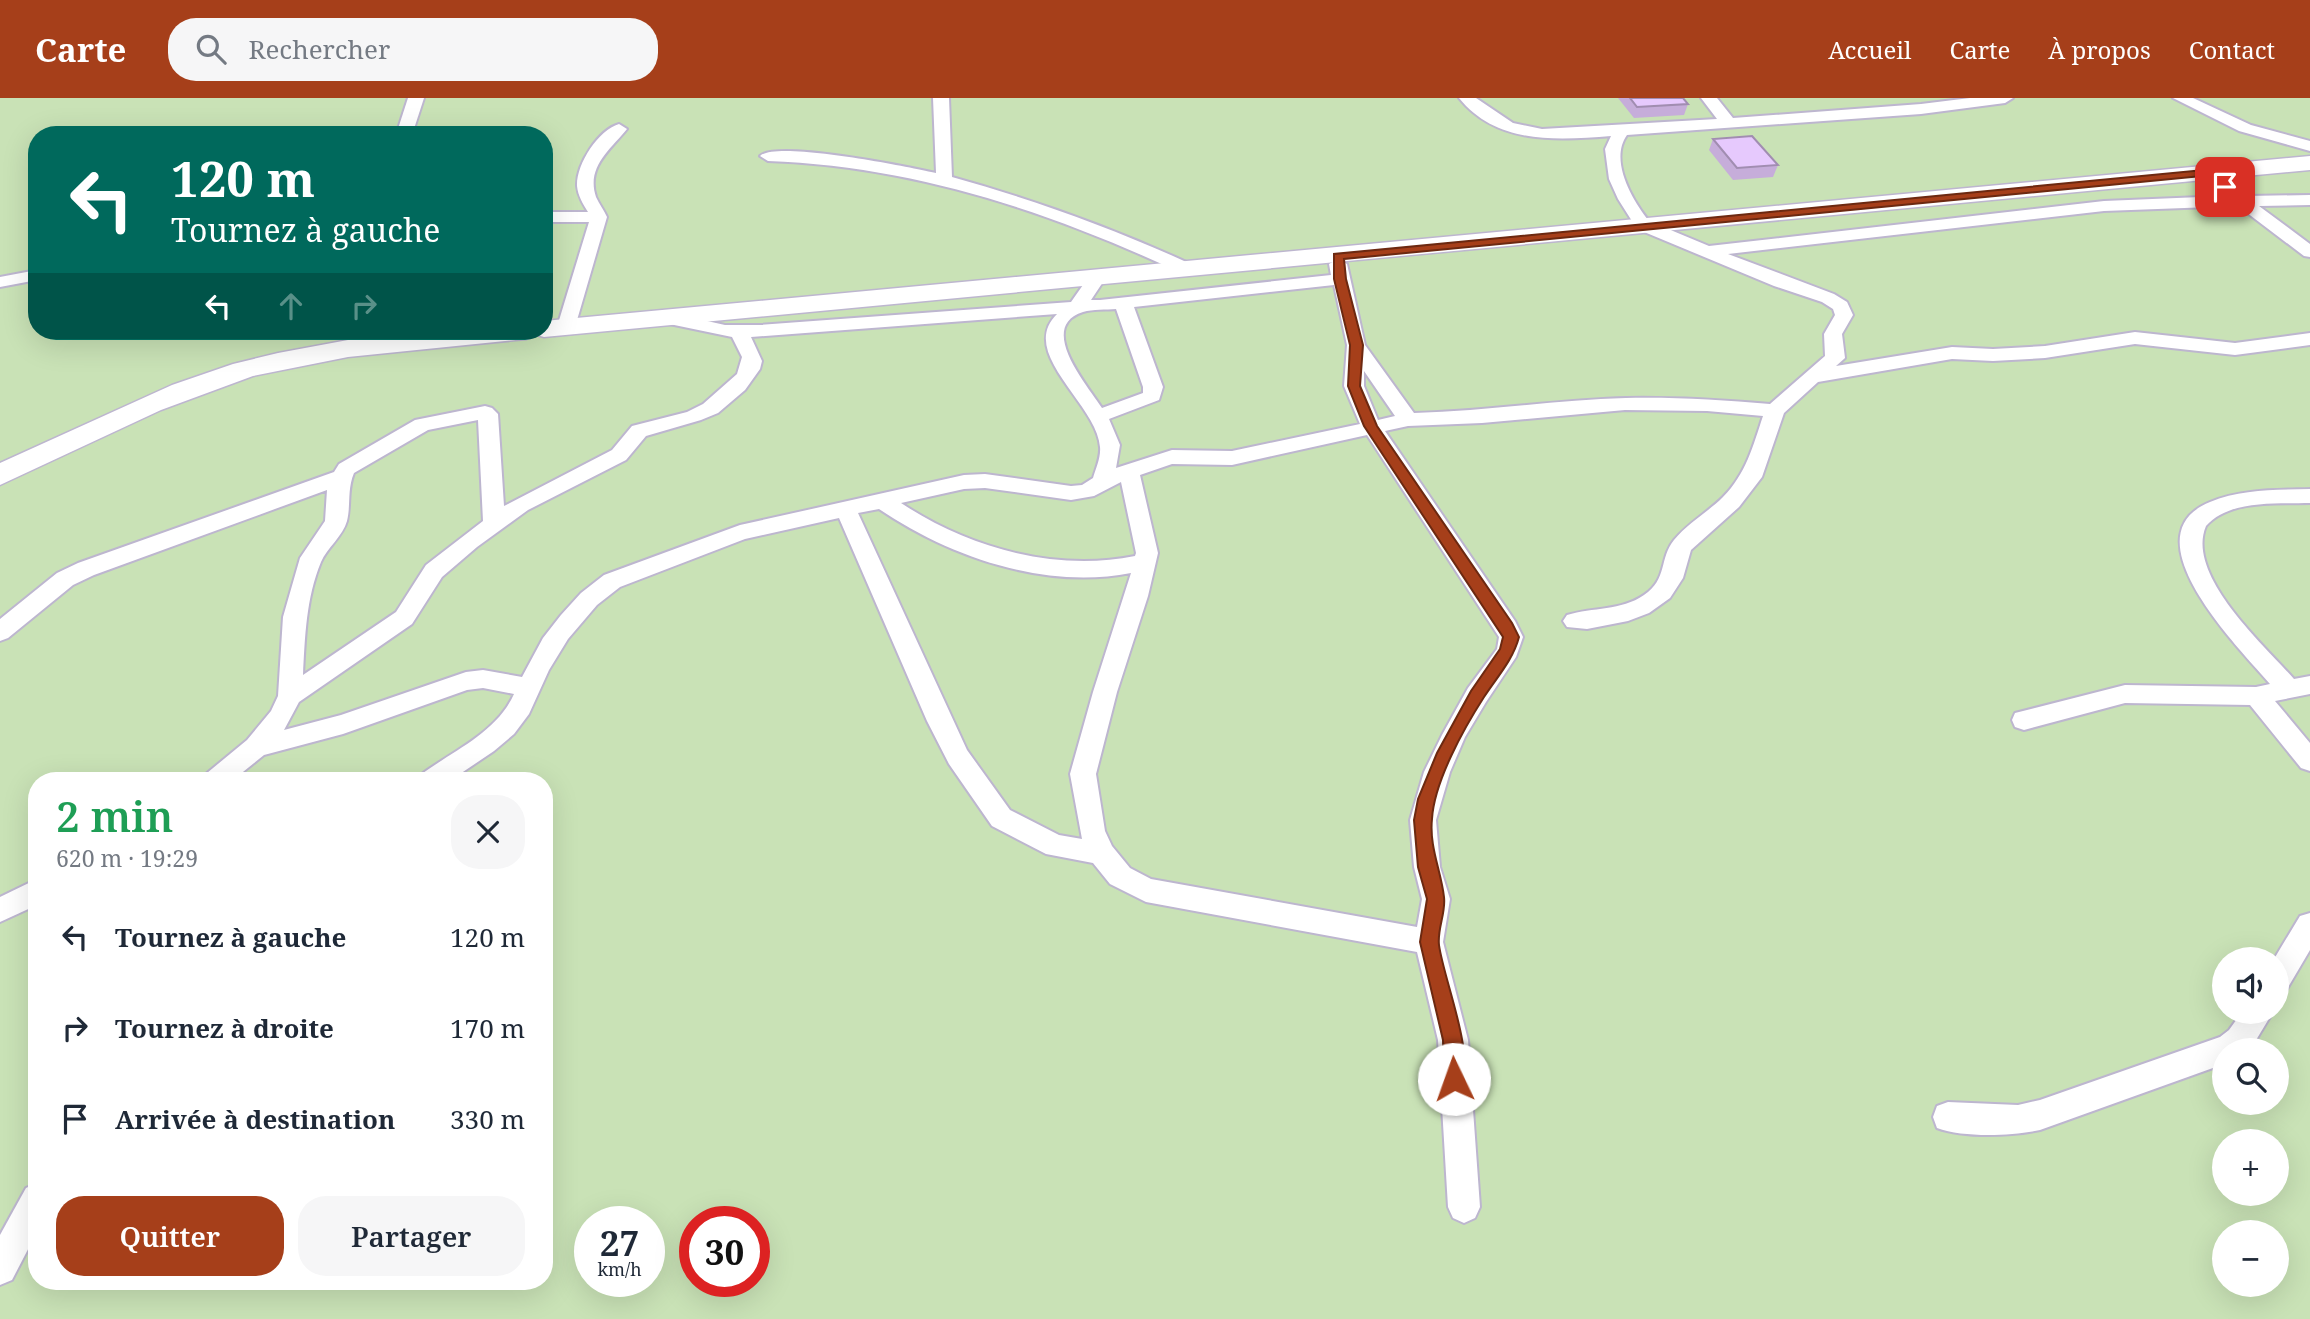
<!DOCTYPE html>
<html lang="fr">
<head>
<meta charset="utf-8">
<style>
	body { margin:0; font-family:"Noto Serif",serif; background:#f6f6f7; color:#1f2937; height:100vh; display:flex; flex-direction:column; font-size:26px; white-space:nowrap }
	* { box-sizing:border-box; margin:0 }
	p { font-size:23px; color:#747a83 }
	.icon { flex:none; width:38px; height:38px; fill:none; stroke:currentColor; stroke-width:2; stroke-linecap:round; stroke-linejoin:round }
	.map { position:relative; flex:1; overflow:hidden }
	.drawer { position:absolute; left:28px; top:674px; width:525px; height:518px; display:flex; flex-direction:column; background:#fff; border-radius:28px; box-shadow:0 7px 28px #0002 }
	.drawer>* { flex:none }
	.guide { position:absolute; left:28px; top:28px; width:525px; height:214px; border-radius:28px; box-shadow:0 7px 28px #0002; background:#00695c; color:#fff; overflow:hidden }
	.controls { position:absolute; left:2212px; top:849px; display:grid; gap:14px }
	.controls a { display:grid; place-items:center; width:77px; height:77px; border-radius:50%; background:#fff; box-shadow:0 7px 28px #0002; font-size:35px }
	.speed { position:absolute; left:574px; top:1108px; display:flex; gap:14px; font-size:35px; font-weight:700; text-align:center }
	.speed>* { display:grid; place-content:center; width:91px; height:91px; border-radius:50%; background:#fff; box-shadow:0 7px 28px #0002; line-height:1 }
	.speed small { font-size:18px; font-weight:400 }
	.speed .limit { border:10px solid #d22; background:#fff; color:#111 }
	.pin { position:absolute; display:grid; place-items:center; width:60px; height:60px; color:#fff; margin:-30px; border-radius:14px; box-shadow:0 4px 10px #0006 }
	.me { position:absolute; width:77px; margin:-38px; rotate:357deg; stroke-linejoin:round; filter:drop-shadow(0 0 5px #0008) }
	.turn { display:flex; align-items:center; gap:24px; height:147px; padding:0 28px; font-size:32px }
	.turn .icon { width:91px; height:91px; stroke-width:2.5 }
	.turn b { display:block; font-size:49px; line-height:60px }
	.lanes { display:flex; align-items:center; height:66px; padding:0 28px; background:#0003; justify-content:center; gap:35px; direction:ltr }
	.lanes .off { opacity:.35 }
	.round { display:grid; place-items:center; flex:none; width:74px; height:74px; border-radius:28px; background:#f6f6f7 }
	.headline { display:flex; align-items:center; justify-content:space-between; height:119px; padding:0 28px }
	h1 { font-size:42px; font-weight:600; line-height:52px; color:#1e9e55 }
	.primary-button { display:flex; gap:14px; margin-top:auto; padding:14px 28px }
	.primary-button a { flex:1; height:80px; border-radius:28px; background:#a63f1a; color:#fff; font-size:28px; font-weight:600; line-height:80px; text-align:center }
	.primary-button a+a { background:#f6f6f7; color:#1f2937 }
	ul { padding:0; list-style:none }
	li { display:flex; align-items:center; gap:21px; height:91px; padding:0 28px }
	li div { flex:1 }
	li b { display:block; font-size:26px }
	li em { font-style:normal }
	header { display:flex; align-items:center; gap:42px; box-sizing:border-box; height:98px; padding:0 35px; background:#a63f1a; color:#fff }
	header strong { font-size:33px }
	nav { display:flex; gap:38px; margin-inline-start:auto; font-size:24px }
	.search { width:490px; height:63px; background:#f6f6f7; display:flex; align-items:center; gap:18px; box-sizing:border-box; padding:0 24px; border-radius:28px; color:#747a83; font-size:26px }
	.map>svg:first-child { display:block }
	.green { fill:#c9e2b6; fill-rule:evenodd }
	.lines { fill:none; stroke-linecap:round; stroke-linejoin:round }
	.street-casing { stroke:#bdb6cf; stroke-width:4 }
	.secondary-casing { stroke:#bdb6cf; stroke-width:3 }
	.street { fill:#fff; fill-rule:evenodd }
	.secondary { fill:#fff; fill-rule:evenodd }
	.wall { fill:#c6adda }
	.building { fill:#e6c9fd; stroke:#a18db1; stroke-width:2 }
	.route { fill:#a63f1a; stroke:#6c2911; stroke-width:2 }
</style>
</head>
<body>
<header>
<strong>Carte</strong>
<div class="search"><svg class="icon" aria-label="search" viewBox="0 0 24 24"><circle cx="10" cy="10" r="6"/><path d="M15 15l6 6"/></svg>Rechercher</div>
<nav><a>Accueil</a><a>Carte</a><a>À propos</a><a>Contact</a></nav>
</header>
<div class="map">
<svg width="2310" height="1221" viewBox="0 0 2310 1221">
	<rect width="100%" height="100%" fill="#fbfaff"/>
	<path class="green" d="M 0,0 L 2310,0 L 2310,1221 L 0,1221 ZM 37,37 L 544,37 L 544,233 L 37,233 ZM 37,682 L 544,682 L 544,1183 L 37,1183 ZM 2224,861 L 2277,861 L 2277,914 L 2224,914 ZM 2224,952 L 2277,952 L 2277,1004 L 2224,1004 ZM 2224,1043 L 2277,1043 L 2277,1096 L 2224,1096 ZM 590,1124 L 649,1124 L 649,1183 L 590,1183 ZM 695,1124 L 754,1124 L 754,1183 L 695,1183 ZM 2224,1134 L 2277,1134 L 2277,1186 L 2224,1186 Z"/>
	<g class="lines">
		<defs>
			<g id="street">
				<path d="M 408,0 L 424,0 L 412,37 L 396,37 Z"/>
				<path d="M 933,0 L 949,0 L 952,79 C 1035,102 1118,132 1195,168 L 1198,172 L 1195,176 L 1183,176 C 1052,114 913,68 768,63 L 760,58 C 776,42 909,69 936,75 Z"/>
				<path d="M 1459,0 L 1476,0 L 1513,25 L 1542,31 L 1717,21 L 1701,0 L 1717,0 L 1733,20 L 1921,6 L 1970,0 L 2013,0 L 2005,5 L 1921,16 L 1627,37 C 1609,62 1632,102 1649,123 L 1709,148 L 2104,103 L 2225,98 L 2199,78 L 2197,75 L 2205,70 L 2246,98 L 2310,97 L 2310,107 L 2259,108 L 2310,146 L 2310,159 L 2304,158 L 2238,108 L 2104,113 L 1728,156 L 1834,196 L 1847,204 L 1853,217 L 1842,236 L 1845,260 L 1836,268 L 1952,249 L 1993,251 L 2045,248 L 2135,234 L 2235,245 L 2310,235 L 2310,247 L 2235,257 L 2135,246 L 2045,260 L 1993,263 L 1952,261 L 1818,284 L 1784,315 L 1762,379 L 1739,409 L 1691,452 L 1683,480 L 1670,500 L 1649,515 L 1628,523 L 1587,531 L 1567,529 L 1563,523 L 1567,517 C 1593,509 1621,513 1644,497 C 1668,481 1659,460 1674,442 C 1688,425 1708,414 1723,399 C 1746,376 1753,348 1763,318 L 1707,313 L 1625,312 L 1482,325 L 1408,328 L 1385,333 L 1515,523 L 1523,539 L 1516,559 L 1486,604 L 1465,639 L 1450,674 L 1436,722 L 1440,769 L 1450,801 L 1443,844 L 1468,942 L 1480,1109 L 1475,1120 L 1464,1125 L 1453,1120 L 1448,1109 L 1438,942 L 1417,854 L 1146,804 L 1110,786 L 1093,765 L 1046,756 L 992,728 L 949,666 L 927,623 L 839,420 L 745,441 L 620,489 L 597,507 L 568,541 L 549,572 L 529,616 L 514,636 L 494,653 L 451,682 L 419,682 L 423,675 C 455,652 497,634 514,596 L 483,590 L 467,592 L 343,636 L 264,657 L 233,682 L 203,682 L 207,675 L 247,642 L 271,613 L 278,598 L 283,519 L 300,460 L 325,423 L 327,392 L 94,477 L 73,487 L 8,540 L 0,543 L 0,521 L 57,475 L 78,465 L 334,374 L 339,366 L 415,322 L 485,308 L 492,310 L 498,316 L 504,408 L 612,352 L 632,328 L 687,314 L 703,306 L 737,276 L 742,259 L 732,239 L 655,223 L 653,219 L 655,215 L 662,213 L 725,227 L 760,227 L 1071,204 L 1090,177 L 1096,176 L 1105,181 L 1091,202 L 1100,202 L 1331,177 L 1329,166 L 1338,161 L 1347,166 L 1365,247 L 1414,315 C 1485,313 1556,302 1626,300 C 1675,299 1722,302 1770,306 L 1825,258 L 1824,236 L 1835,217 L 1833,211 L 1822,204 L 1774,188 L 1637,131 L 1618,101 L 1609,81 L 1605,51 L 1611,38 C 1557,42 1497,47 1459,0 ZM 1334,187 L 1347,247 L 1344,288 L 1360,326 L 1232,353 L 1172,352 L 1116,370 L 1120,347 L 1109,321 L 1159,302 L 1163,289 L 1134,209 ZM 1116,211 L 1143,289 L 1143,295 L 1102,310 C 1088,288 1036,229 1083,214 C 1093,211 1106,212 1116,211 ZM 1057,216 C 1017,255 1097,306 1100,349 C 1101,359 1096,370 1093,380 L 1082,387 L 1071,388 L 985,376 L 964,377 L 740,427 L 604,477 L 581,495 L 561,517 L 543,540 L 522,579 L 483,572 L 466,574 L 341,617 L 284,632 L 299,604 L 412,526 L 442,479 L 477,449 L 528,412 L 626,362 L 646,338 L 701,322 L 718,315 L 745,292 L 760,271 L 762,263 L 751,239 ZM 1364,273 L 1395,318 L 1378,322 L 1364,288 ZM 478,322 L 483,423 L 426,467 L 396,514 L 303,577 C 305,539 306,500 321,464 C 327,450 343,438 347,423 C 351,406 347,392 354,375 L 428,332 ZM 1367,337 L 1499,539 L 1497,551 L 1468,590 L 1442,637 L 1424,674 L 1410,722 L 1414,769 L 1422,801 L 1417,829 L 1151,781 L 1130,770 L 1112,748 L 1105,733 L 1096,676 L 1117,594 L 1148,498 L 1158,455 L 1140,377 L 1172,366 L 1232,367 ZM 1121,384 L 1136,455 L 1135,458 C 1055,474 969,450 901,405 L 964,391 L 985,390 L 1071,402 L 1094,398 ZM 879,411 C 950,459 1045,492 1131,475 L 1093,594 L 1070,676 L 1082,741 L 1059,737 L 1010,712 L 967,652 L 858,415 Z"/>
				<path d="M 2173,0 L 2193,0 L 2251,27 L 2310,43 L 2310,53 L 2239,33 Z"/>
				<path d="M 619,26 L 627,31 C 610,52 586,69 596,99 C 599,106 604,112 607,119 L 575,229 L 566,235 L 559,233 L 557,229 L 589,124 L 544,124 L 544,114 L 588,114 C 583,106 578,98 577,88 C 576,67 598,32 619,26 Z"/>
				<path d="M 37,172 L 37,182 L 0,189 L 0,179 Z"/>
				<path d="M 2310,391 L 2310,405 C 2278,406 2230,401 2206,428 C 2185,477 2264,547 2294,581 L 2310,578 L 2310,596 L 2275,603 L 2310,645 L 2310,673 L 2301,670 L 2250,607 L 2125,605 L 2024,632 L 2015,629 L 2012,622 L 2015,615 L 2125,587 L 2256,589 L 2270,586 C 2240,551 2126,438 2210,404 C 2241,391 2277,392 2310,391 Z"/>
				<path d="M 37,781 L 37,807 L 0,824 L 0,799 Z"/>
				<path d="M 2310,815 L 2310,852 L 2287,891 L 2277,895 L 2277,861 L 2274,861 L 2300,818 Z"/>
				<path d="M 2242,914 L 2273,914 L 2250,952 L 2224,952 L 2224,966 L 2040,1032 C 2012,1038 1964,1040 1937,1030 L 1933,1019 L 1937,1008 L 1948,1004 L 2018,1007 L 2040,1002 L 2220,939 L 2229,932 Z"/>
				<path d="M 37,1085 L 37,1134 L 12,1182 L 0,1187 L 0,1137 L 26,1090 Z"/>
			</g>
			<path id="secondary" d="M 2310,58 L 2310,72 L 544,239 L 537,237 L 526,241 L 348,259 L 253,278 L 161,312 L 0,387 L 0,365 L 172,287 L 233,266 L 278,255 L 348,242 L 432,233 L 544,233 L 544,223 Z"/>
		</defs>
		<use href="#street" class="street-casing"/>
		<use href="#secondary" class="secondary-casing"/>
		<use href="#street" class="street"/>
		<use href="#secondary" class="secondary"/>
	</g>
	<g class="wall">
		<path d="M 1618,0 L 1683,0 L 1688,6 L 1684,17 L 1634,20 Z"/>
		<path d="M 1713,41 L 1778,67 L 1773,79 L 1733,82 L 1709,52 Z"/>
	</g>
	<g class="building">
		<path d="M 1630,0 L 1683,0 L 1688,6 L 1637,9 Z"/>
		<path d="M 1752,38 L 1778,67 L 1737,70 L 1713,41 Z"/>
	</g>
	<path class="route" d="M 2204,72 L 2228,86 L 2228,91 L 2221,91 L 2202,78 L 1344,161 L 1346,181 L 1363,247 L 1360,288 L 1377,328 L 1512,525 L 1519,539 C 1513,562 1497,579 1484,599 C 1464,630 1434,684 1432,721 C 1429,748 1441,773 1444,799 C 1446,815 1437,831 1439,847 C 1444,883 1475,955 1461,988 L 1454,990 L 1447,988 L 1444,981 L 1443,942 L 1420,844 L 1427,801 L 1418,769 L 1414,722 L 1418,701 L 1437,655 L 1471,593 L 1500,551 L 1503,539 L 1364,328 L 1348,288 L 1350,247 L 1334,181 L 1334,156 Z"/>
</svg>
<div class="controls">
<a><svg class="icon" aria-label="sound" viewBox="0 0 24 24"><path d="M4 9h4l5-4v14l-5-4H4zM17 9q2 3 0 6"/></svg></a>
<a><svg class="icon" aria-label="search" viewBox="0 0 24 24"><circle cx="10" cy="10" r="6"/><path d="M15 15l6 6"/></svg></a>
<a>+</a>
<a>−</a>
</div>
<div class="speed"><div>27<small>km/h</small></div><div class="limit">30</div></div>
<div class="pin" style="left:2225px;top:89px;background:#d93025"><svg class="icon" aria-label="arrive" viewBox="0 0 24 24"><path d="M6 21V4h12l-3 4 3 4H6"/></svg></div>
<svg class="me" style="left:1454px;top:981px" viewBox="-20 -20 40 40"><circle r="19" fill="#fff"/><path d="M0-13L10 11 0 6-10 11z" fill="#a63f1a"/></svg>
<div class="guide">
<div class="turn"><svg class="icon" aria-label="left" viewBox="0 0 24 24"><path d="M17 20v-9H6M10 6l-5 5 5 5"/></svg><div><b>120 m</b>Tournez à gauche</div></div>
<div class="lanes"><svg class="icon" aria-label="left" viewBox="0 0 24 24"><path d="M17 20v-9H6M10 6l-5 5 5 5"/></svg><svg class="icon off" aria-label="ahead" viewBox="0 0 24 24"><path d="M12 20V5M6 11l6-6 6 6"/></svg><svg class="icon off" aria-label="right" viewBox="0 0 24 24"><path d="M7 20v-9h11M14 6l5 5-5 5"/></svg></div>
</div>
<section class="drawer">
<div class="headline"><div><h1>2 min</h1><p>620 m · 19:29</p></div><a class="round"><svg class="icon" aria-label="close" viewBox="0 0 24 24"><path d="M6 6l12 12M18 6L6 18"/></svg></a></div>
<ul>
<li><svg class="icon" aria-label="left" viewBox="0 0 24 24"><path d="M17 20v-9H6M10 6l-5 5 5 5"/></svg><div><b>Tournez à gauche</b></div><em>120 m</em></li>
<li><svg class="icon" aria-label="right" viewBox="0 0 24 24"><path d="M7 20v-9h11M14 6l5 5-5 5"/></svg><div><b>Tournez à droite</b></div><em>170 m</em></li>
<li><svg class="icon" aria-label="arrive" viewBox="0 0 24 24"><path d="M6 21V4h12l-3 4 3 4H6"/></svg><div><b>Arrivée à destination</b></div><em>330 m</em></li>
</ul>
<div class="primary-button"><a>Quitter</a><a>Partager</a></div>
</section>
</div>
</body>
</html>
